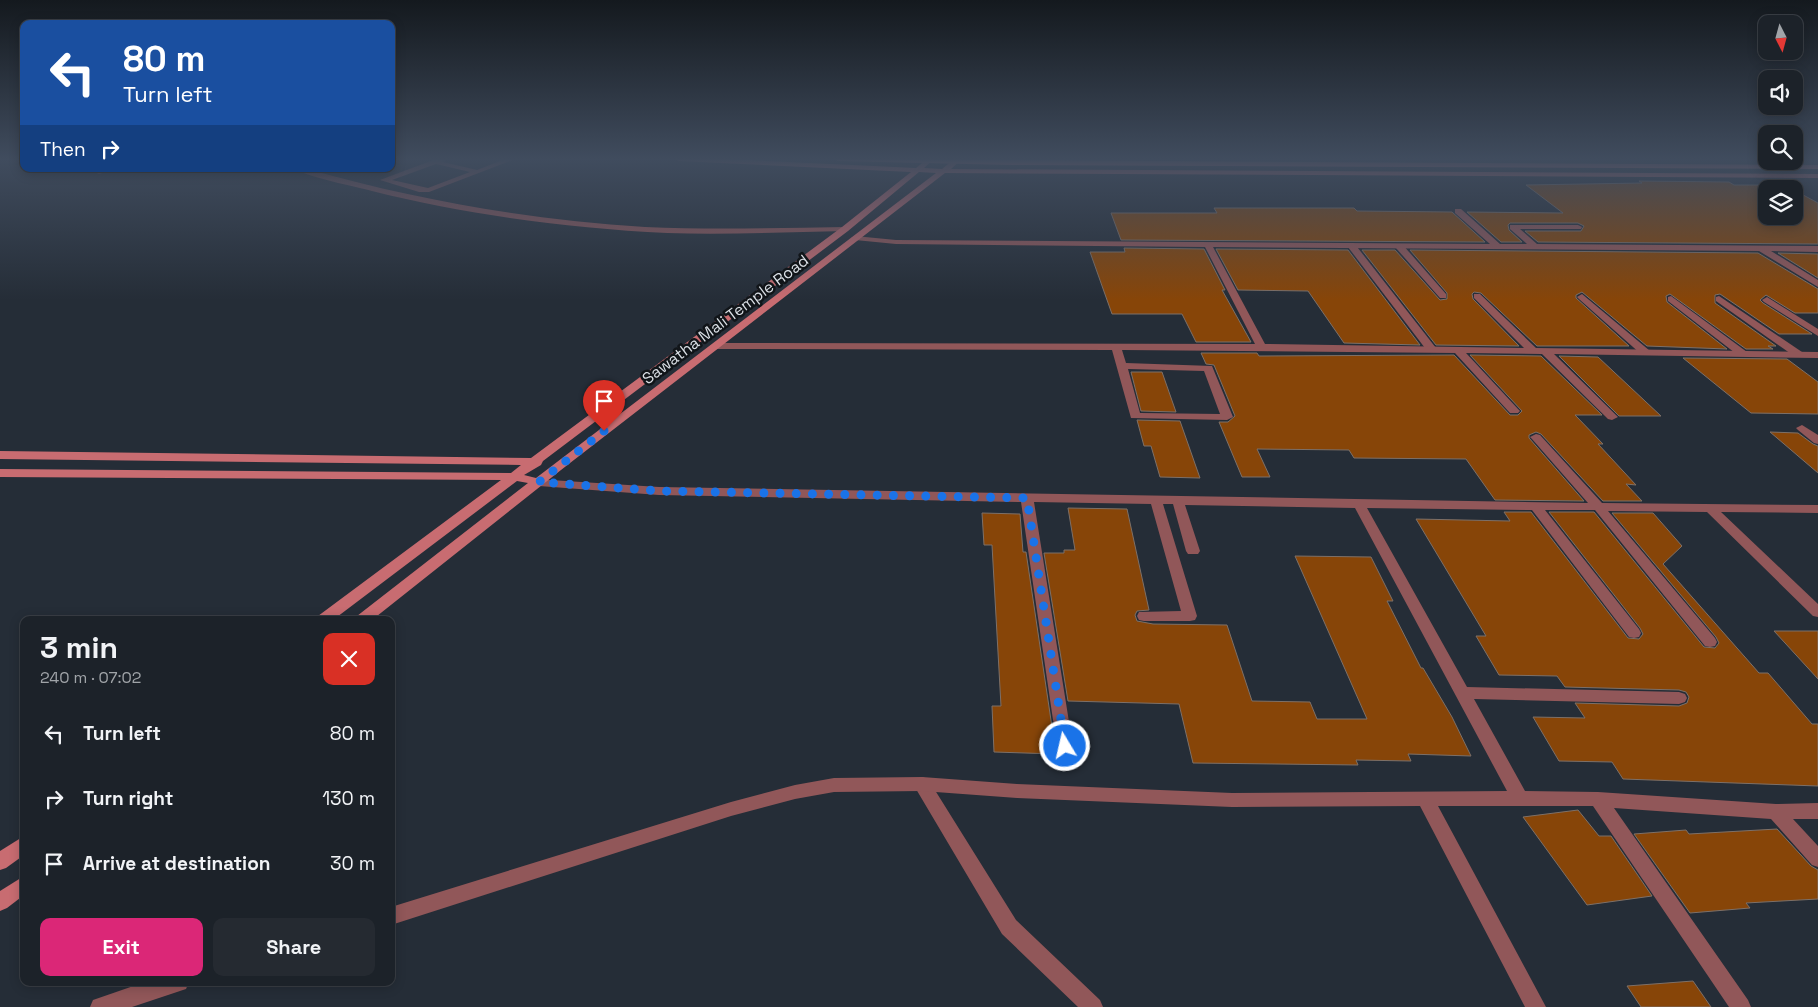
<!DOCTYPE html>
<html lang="en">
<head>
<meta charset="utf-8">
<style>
	body { margin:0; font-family:"Space Grotesk",sans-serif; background:#252a31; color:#f1f3f6; height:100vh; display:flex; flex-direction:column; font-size:19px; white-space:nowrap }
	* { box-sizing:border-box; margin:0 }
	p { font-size:16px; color:#a0a4a8 }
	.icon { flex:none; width:28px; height:28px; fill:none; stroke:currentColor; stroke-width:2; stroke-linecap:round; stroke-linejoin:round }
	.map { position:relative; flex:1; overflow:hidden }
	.side { position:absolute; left:20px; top:616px; width:375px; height:370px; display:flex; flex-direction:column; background:#1c2229; border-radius:10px; box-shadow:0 2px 12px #0003,0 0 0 1px #3a3f46 }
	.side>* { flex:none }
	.banner { position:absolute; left:20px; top:20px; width:375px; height:152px; border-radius:10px; box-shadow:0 2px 12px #0003,0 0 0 1px #3a3f46; background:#1a4fa0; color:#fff; overflow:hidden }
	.needle { width:32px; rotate:174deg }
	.buttons { position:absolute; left:1758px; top:15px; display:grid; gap:10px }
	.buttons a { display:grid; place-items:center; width:45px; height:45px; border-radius:10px; background:#1c2229; box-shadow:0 2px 12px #0003,0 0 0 1px #3a3f46; font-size:25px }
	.pin { position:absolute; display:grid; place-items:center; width:42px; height:42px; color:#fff; margin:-51px -21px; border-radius:50% 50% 50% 0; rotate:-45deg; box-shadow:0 0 5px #0007 }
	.pin .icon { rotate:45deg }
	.me { position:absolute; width:55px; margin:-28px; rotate:351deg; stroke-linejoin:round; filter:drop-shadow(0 0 4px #0008) }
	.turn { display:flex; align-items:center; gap:18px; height:105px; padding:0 20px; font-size:22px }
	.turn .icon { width:65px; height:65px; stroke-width:2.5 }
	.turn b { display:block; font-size:35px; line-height:42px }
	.then { display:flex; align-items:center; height:48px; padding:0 20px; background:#0003; gap:10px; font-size:19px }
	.round { display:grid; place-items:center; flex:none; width:52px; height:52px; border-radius:10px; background:#252a31 }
	.overview { display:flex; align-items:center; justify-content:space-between; height:85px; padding:0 20px }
	h1 { font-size:30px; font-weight:800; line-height:38px }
	.button { display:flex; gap:10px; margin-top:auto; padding:10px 20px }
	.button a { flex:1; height:58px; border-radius:10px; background:#db2777; color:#fff; font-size:20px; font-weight:800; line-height:58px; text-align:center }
	.button a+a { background:#252a31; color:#f1f3f6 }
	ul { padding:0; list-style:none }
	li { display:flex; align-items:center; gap:15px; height:65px; padding:0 20px }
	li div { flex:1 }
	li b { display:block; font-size:19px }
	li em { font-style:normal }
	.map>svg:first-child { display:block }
	.building { fill:#874508; stroke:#7d7068 }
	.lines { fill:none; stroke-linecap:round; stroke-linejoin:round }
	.lane { fill:#915759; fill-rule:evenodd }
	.street { fill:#915759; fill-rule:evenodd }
	.secondary { fill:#c86c71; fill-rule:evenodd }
	.primary { fill:#f37c84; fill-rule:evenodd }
	.route { stroke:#1a73e8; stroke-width:9; stroke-dasharray:0 16.2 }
	.labels { text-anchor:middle; stroke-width:5; stroke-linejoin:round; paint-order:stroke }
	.street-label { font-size:16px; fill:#dadfe5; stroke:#111519 }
</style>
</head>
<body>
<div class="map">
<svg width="1818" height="1007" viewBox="0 0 1818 1007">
	<rect width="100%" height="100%" fill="#252d37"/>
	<g class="building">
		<path d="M 1639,181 L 1729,182 L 1734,185 L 1784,185 L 1791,189 L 1766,189 L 1766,216 L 1794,216 L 1794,190 L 1818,203 L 1818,244 L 1538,242 L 1525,231 L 1581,231 L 1584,226 L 1578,223 L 1510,223 L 1508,225 L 1509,230 L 1522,242 L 1501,242 L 1467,212 L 1563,213 L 1526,185 L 1642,183 Z"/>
		<path d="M 1214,208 L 1354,208 L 1357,211 L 1452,212 L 1485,242 L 1121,240 L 1111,213 L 1217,213 Z"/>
		<path d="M 1124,248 L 1204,249 L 1225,290 L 1222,290 L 1251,342 L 1196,342 L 1182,314 L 1112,314 L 1090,252 L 1125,252 Z"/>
		<path d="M 1216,249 L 1348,250 L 1420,345 L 1344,343 L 1308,291 L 1238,290 Z"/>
		<path d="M 1362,250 L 1395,250 L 1440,300 L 1447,299 L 1447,293 L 1410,250 L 1758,253 L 1818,289 L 1818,313 L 1795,313 L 1766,295 L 1760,300 L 1763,303 L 1812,334 L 1779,334 L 1720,294 L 1715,295 L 1715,303 L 1776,346 L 1768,346 L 1773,349 L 1746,349 L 1670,294 L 1666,296 L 1667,302 L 1727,349 L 1647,346 L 1582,292 L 1576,295 L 1576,298 L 1629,346 L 1537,346 L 1481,293 L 1474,292 L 1472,294 L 1473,299 L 1519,346 L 1436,345 Z"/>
		<path d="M 1778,253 L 1818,254 L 1818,278 Z"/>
		<path d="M 1201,353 L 1257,353 L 1259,356 L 1454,355 L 1510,415 L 1518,415 L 1522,411 L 1470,355 L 1541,356 L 1602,415 L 1575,415 L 1603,444 L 1598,444 L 1636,485 L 1626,484 L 1642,501 L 1603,501 L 1541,434 L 1536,432 L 1529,435 L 1529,438 L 1584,501 L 1495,500 L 1466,459 L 1354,458 L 1349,450 L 1257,449 L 1270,477 L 1242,477 L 1219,422 L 1228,422 L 1235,416 L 1214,365 L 1206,364 Z"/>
		<path d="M 1559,356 L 1598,357 L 1661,416 L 1619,416 Z"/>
		<path d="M 1683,358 L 1787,359 L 1818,382 L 1818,414 L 1751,413 Z"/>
		<path d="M 1131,372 L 1162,372 L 1176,412 L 1141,411 Z"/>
		<path d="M 1137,420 L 1180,421 L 1200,478 L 1160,477 L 1151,446 L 1144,446 Z"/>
		<path d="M 1770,432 L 1798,433 L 1813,444 L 1818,446 L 1818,473 Z"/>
		<path d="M 1068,508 L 1127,509 L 1149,610 L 1137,611 L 1135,615 L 1137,621 L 1153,624 L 1227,625 L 1252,701 L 1310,702 L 1317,719 L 1367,719 L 1295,556 L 1371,557 L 1393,601 L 1387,601 L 1421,668 L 1423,668 L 1452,717 L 1471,756 L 1408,754 L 1411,761 L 1356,760 L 1358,765 L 1193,763 L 1179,704 L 1068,701 L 1044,553 L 1064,553 L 1064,550 L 1075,550 Z"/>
		<path d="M 1504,512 L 1531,512 L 1628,638 L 1639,639 L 1643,634 L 1640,628 L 1549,512 L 1594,512 L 1704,647 L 1715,648 L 1719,643 L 1716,637 L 1612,513 L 1653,513 L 1682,546 L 1663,564 L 1759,673 L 1768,673 L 1812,724 L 1818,724 L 1818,786 L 1623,779 L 1612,762 L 1559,761 L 1533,717 L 1585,718 L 1575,703 L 1679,706 L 1687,703 L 1689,697 L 1686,692 L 1679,690 L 1565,687 L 1557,676 L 1499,675 L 1476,636 L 1486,636 L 1416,519 L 1510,521 Z"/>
		<path d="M 982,513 L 1020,514 L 1023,552 L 1026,552 L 1056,754 L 994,752 L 992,706 L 1001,706 L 992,545 L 984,545 Z"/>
		<path d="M 1774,631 L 1818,631 L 1818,679 Z"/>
		<path d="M 1578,810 L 1599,836 L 1611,836 L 1652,896 L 1587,905 L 1523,817 Z"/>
		<path d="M 1777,829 L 1811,866 L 1818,870 L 1818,899 L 1746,903 L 1750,908 L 1690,913 L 1634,834 L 1686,830 L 1689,834 Z"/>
		<path d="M 1693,981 L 1711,1007 L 1641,1007 L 1627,986 Z"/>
	</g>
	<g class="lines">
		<g class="lane">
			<path d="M 103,169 L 115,169 L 99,174 L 95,172 Z"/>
			<path d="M 1348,243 L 1354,243 L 1436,348 L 1436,352 L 1428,352 L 1348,247 Z"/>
			<path d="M 1396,244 L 1402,244 L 1446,294 L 1446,298 L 1440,298 L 1396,248 Z"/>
			<path d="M 1582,294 L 1650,351 L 1650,355 L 1642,355 L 1579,299 L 1577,297 Z"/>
			<path d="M 1671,296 L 1747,352 L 1747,356 L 1739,356 L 1668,301 L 1668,297 Z"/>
			<path d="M 1719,296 L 1802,352 L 1802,356 L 1794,356 L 1716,301 L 1716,297 Z"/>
			<path d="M 1767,297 L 1818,329 L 1818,336 L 1764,302 L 1762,300 Z"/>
			<path d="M 1802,425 L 1818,435 L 1818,444 L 1814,443 L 1798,430 L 1796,428 Z"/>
			<path d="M 922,777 L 928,779 L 1016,920 L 1100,1000 L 1103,1007 L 1078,1007 L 1002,934 L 916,789 L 913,784 L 916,779 Z"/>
		</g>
		<g class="street">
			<path d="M 436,159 L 446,159 L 443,162 L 477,170 L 505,159 L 515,159 L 429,192 L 419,192 L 380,180 ZM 436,164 L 470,172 L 428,188 L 392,180 Z"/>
			<path d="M 296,169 L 307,169 C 417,200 530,220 645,227 C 712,230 778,228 845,227 L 849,229 L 845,231 C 786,232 727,235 667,233 C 568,228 468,215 372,191 C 355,186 309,178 296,169 Z"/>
			<path d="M 1455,209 L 1461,209 L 1500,244 L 1527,244 L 1510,229 L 1510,225 L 1578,225 L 1582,227 L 1581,229 L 1520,229 L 1537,244 L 1818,246 L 1818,252 L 1771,251 L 1818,280 L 1818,287 L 1759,251 L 1213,247 L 1265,344 L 1524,348 L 1474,298 L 1474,294 L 1480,294 L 1536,348 L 1818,352 L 1818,358 L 1554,354 L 1616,415 L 1618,417 L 1612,420 L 1608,419 L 1542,354 L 1466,353 L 1518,409 L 1520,411 L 1518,413 L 1510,413 L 1455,353 L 1122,350 L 1126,363 L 1212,366 L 1233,417 L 1227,420 L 1131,418 L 1112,350 L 715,349 L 710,346 L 715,343 L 1255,344 L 1205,247 L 896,244 L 855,240 L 851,238 L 855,236 L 896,240 L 1490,244 L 1455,213 ZM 1128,369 L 1204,371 L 1220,414 L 1140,413 Z"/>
			<path d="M 1536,434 L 1540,435 L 1602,503 L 1818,505 L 1818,513 L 1721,512 L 1818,604 L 1818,617 L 1813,616 L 1707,512 L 1608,511 L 1715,638 L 1717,642 L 1715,646 L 1710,647 L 1705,646 L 1595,510 L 1545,510 L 1639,629 L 1641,633 L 1639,637 L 1634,638 L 1629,637 L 1532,510 L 1367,508 L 1467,687 L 1679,692 L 1685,694 L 1687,698 L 1685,702 L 1679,704 L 1474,699 L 1525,791 L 1598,792 L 1776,804 L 1818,803 L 1818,819 L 1793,819 L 1818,846 L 1818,867 L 1812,865 L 1771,819 L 1614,808 L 1748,1000 L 1751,1007 L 1729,1007 L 1593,806 L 1438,806 L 1546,1007 L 1525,1007 L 1420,806 L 1232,807 L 1017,798 L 922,791 L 834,792 L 795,799 L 731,816 L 391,925 L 391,907 L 731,802 L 795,785 L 834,778 L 922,777 L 1017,784 L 1232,793 L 1507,791 L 1355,508 L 1185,505 L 1200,551 L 1198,554 L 1188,554 L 1186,551 L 1173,504 L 1163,504 L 1197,616 L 1195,620 L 1190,621 L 1144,621 L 1139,620 L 1137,616 L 1139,612 L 1181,611 L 1151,504 L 1034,502 L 1073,747 L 1071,752 L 1065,754 L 1059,752 L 1057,747 L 1021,502 L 659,495 L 539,486 L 535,485 L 533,482 L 535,479 L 659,487 L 1588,503 L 1532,439 L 1530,437 Z"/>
			<path d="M 145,982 L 189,982 L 186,989 L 132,1007 L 90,1007 L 93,1000 Z"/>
		</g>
		<g class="secondary">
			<path d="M 675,159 L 727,159 L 916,168 L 927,159 L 934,159 L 924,168 L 942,169 L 954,159 L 962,159 L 951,169 L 1818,174 L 1818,178 L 945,173 L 561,470 L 372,620 L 355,620 L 357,616 L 528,483 L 517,481 L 333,620 L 316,620 L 318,616 L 501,480 L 0,477 L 0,469 L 511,473 L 521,465 L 0,459 L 0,451 L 531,458 L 842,227 L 911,172 L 678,161 ZM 919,172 L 936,173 L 536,478 L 524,475 L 541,465 L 543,461 L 848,231 Z"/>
			<path d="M 24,836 L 24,855 L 6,868 L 0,870 L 0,851 Z"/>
			<path d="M 24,876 L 24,895 L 7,908 L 0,911 L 0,891 Z"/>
		</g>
		<path class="primary" d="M 835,159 L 1818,165 L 1818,169 L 1011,165 L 838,161 Z"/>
	</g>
	<linearGradient id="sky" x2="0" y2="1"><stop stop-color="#14191e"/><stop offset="0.53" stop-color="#404c5e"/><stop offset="1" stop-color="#404c5e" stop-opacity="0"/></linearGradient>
	<rect width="1818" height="300" fill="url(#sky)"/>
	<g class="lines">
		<path class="route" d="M 604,431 L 539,482 L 660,491 L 1027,498 L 1065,746"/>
	</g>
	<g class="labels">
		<g class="street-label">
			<text transform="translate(725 319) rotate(-37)" y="6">Sawatha Mali Temple Road</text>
		</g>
	</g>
</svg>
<div class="buttons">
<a><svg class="needle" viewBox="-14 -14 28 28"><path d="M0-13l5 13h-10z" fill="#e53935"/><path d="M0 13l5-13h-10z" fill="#a0a4a8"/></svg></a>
<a><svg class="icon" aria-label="sound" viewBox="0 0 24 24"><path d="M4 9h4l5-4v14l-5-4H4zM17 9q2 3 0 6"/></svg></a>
<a><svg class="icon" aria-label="search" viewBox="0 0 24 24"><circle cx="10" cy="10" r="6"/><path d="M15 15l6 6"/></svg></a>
<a><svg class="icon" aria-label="layers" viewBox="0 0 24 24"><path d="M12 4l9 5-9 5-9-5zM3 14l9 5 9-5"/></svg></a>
</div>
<div class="pin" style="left:604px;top:431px;background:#d93025"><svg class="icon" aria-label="arrive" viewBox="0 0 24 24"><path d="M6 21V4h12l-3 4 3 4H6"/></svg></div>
<svg class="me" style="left:1065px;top:746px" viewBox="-20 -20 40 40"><circle r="17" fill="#1a73e8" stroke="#fff" stroke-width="3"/><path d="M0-11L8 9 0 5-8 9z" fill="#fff"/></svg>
<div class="banner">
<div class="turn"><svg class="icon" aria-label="left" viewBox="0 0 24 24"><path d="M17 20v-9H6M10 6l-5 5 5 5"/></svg><div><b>80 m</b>Turn left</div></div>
<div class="then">Then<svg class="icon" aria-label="right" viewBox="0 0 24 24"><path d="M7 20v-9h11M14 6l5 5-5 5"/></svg></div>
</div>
<section class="side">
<div class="overview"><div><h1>3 min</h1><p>240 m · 07:02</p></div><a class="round" style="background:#d93025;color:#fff"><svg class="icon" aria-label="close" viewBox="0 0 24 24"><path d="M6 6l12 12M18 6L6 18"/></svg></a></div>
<ul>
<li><svg class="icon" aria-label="left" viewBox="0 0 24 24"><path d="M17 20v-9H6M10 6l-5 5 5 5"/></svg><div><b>Turn left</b></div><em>80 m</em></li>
<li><svg class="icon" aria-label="right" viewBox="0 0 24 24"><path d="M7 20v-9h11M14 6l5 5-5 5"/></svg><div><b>Turn right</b></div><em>130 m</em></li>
<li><svg class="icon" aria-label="arrive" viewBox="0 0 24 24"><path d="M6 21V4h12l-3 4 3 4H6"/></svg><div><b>Arrive at destination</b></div><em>30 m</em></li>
</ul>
<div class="button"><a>Exit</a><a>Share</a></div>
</section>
</div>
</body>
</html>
